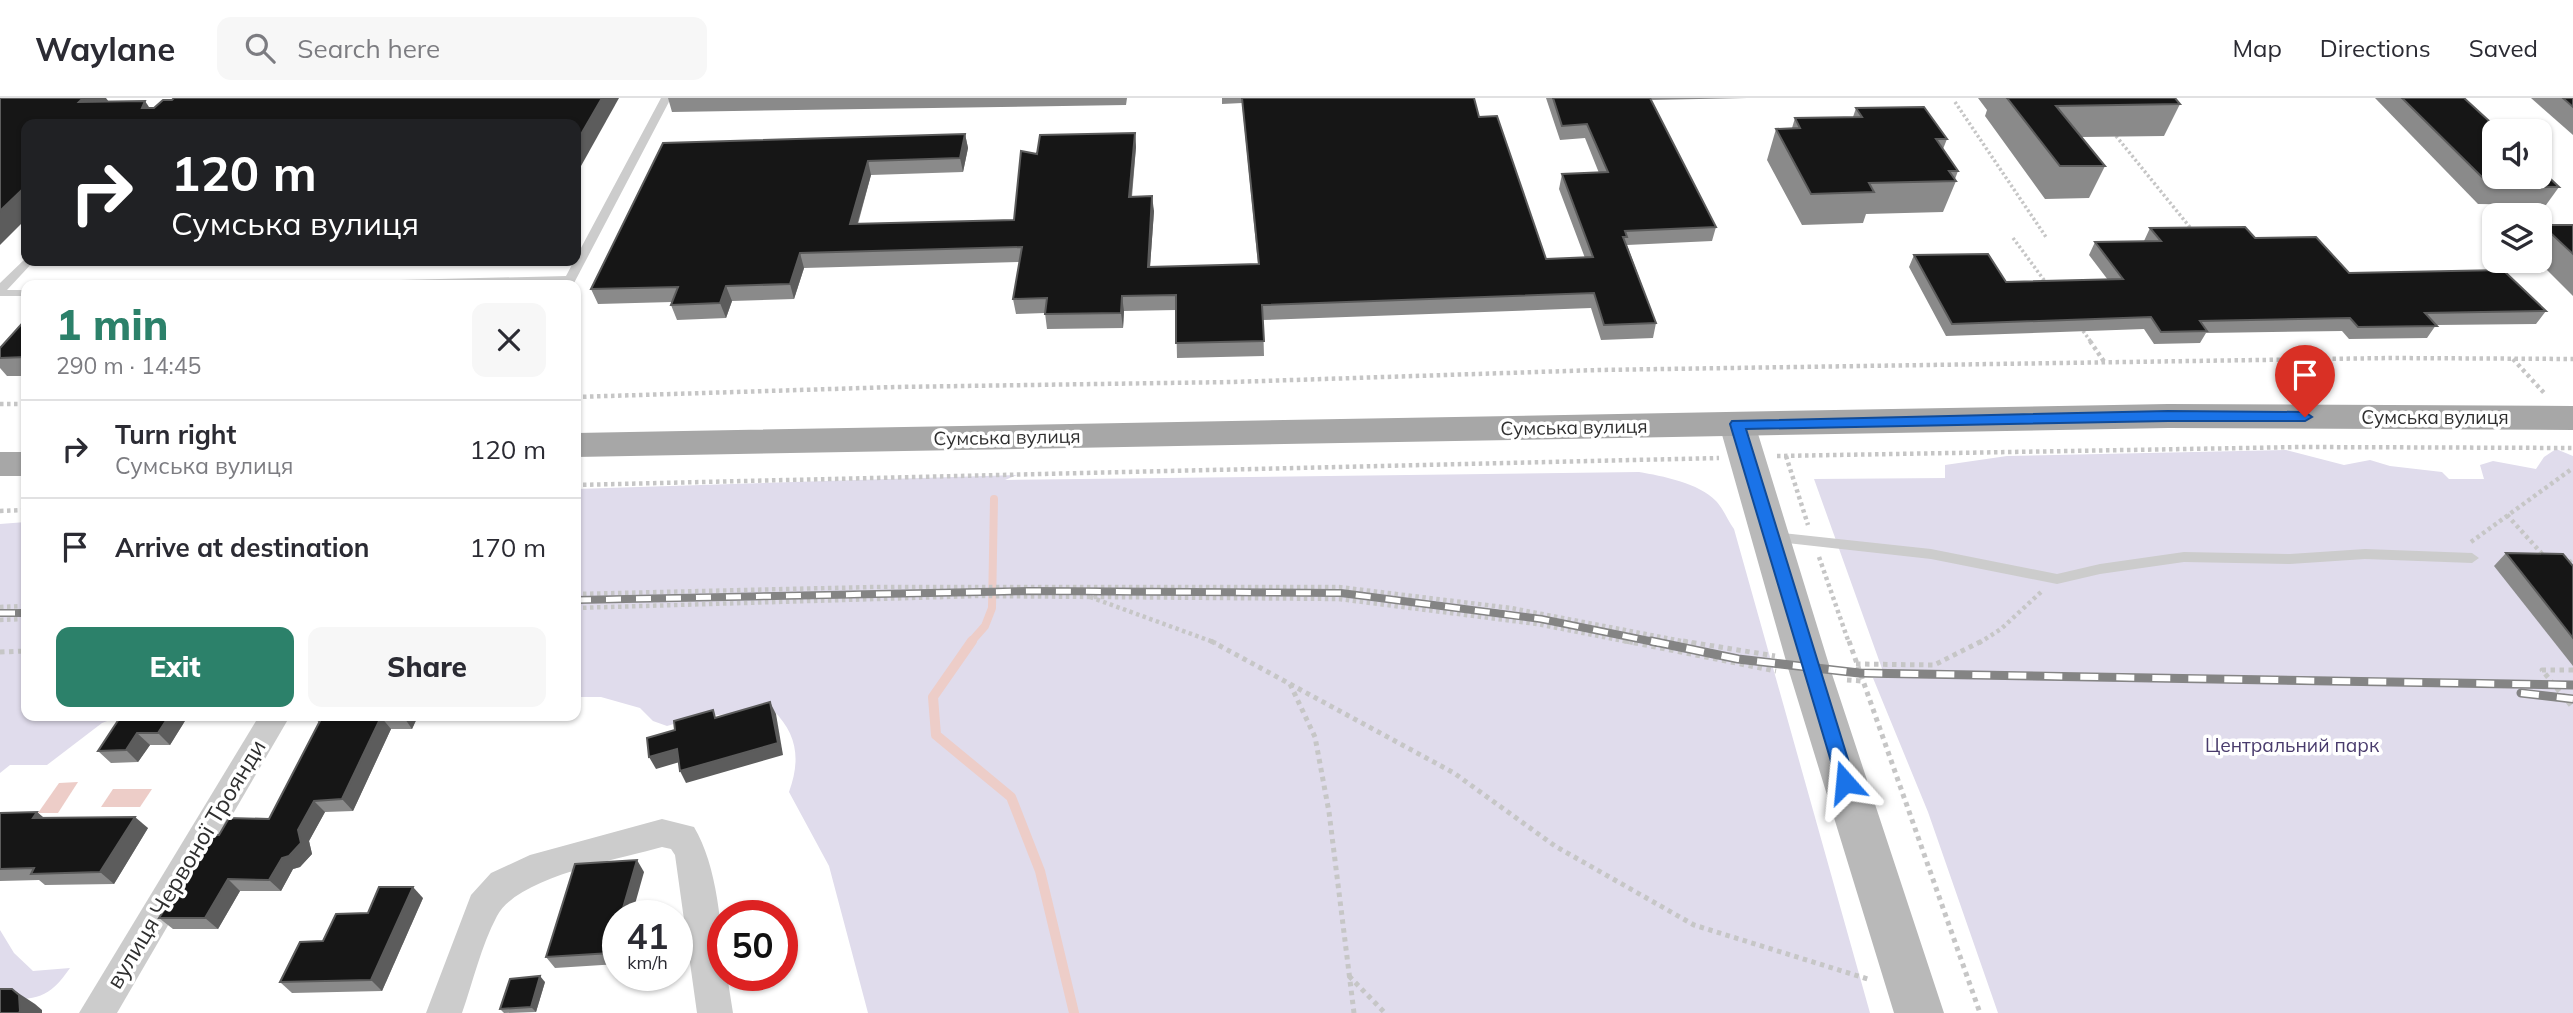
<!DOCTYPE html>
<html lang="en">
<head>
<meta charset="utf-8">
<style>
	body { margin:0; font-family:Mulish,sans-serif; background:#f7f7f7; color:#2b2b33; height:100vh; display:flex; flex-direction:column; font-size:26px; white-space:nowrap }
	* { box-sizing:border-box; margin:0 }
	p { font-size:23px; color:#7c7c81 }
	.icon { flex:none; width:38px; height:38px; fill:none; stroke:currentColor; stroke-width:2; stroke-linecap:round; stroke-linejoin:round }
	.map { position:relative; flex:1; overflow:hidden }
	.panel { position:absolute; left:21px; top:182px; width:560px; height:441px; display:flex; flex-direction:column; background:#fff; border-radius:14px; box-shadow:0 2px 5px #0004 }
	.panel>* { flex:none }
	.guide { position:absolute; left:21px; top:21px; width:560px; height:147px; border-radius:14px; box-shadow:0 2px 5px #0004; background:#202124; color:#fff; overflow:hidden }
	.fabs { position:absolute; left:2482px; top:21px; display:grid; gap:14px }
	.fabs a { display:grid; place-items:center; width:70px; height:70px; border-radius:14px; background:#fff; box-shadow:0 2px 5px #0004; font-size:35px }
	.speed { position:absolute; left:602px; top:802px; display:flex; gap:14px; font-size:35px; font-weight:700; text-align:center }
	.speed>* { display:grid; place-content:center; width:91px; height:91px; border-radius:50%; background:#fff; box-shadow:0 2px 5px #0004; line-height:1 }
	.speed small { font-size:18px; font-weight:400 }
	.speed .limit { border:10px solid #d22; background:#fff; color:#111 }
	.pin { position:absolute; display:grid; place-items:center; width:60px; height:60px; color:#fff; margin:-72px -30px; border-radius:50% 50% 50% 0; rotate:-45deg; box-shadow:0 0 7px #0007 }
	.pin .icon { rotate:45deg }
	.me { position:absolute; width:77px; margin:-38px; rotate:342deg; stroke-linejoin:round; filter:drop-shadow(0 0 5px #0008) }
	.turn { display:flex; align-items:center; gap:24px; height:147px; padding:0 35px; font-size:32px }
	.turn .icon { width:91px; height:91px; stroke-width:2.5 }
	.turn b { display:block; font-size:49px; line-height:60px }
	.round { display:grid; place-items:center; flex:none; width:74px; height:74px; border-radius:14px; background:#f7f7f7 }
	.head { display:flex; align-items:center; justify-content:space-between; height:119px; padding:0 35px }
	h1 { font-size:42px; font-weight:800; line-height:52px; color:#2c816a }
	.cta { display:flex; gap:14px; margin-top:auto; padding:14px 35px }
	.cta a { flex:1; height:80px; border-radius:14px; background:#2c816a; color:#fff; font-size:28px; font-weight:800; line-height:80px; text-align:center }
	.cta a+a { background:#f7f7f7; color:#2b2b33 }
	ul { padding:0; list-style:none }
	li { display:flex; align-items:center; gap:21px; height:98px; padding:0 35px; border-top:2px solid #e1e1e2 }
	li div { flex:1 }
	li b { display:block; font-size:26px }
	li em { font-style:normal }
	header { display:flex; align-items:center; gap:42px; box-sizing:border-box; height:98px; padding:0 35px; background:#fff; border-bottom:2px solid #e1e1e2 }
	header strong { font-size:33px }
	nav { display:flex; gap:38px; margin-inline-start:auto; font-size:24px }
	.search { width:490px; height:63px; background:#f7f7f7; display:flex; align-items:center; gap:18px; box-sizing:border-box; padding:0 24px; border-radius:14px; color:#7c7c81; font-size:26px }
	.map>svg:first-child { display:block }
	.green { fill:#e0dcec }
	.water { fill:#edcdc8 }
	.lines { fill:none; stroke-linecap:round; stroke-linejoin:round }
	.stream-far1 { stroke:#edcdc8; stroke-width:8 }
	.stream { stroke:#edcdc8; stroke-width:10 }
	.path-far2 { stroke:#c6c6c6; stroke-width:3.5; stroke-dasharray:2.5 2.5; stroke-linecap:butt }
	.path-far1 { stroke:#c6c6c6; stroke-width:4.5; stroke-dasharray:3.5 3.5; stroke-linecap:butt }
	.path { stroke:#c6c6c6; stroke-width:5; stroke-dasharray:4.5 4.5; stroke-linecap:butt }
	.lane { fill:#ccc; fill-rule:evenodd }
	.street { fill:#ccc; fill-rule:evenodd }
	.secondary { fill:#b9b9b9; fill-rule:evenodd }
	.primary { fill:#a7a7a7; fill-rule:evenodd }
	.rail-far1-casing { stroke:#848484; stroke-width:8 }
	.rail-casing { stroke:#848484; stroke-width:9 }
	.rail-far1 { stroke:#fff; stroke-width:5; stroke-dasharray:15; stroke-linecap:butt }
	.rail { stroke:#fff; stroke-width:6; stroke-dasharray:18; stroke-linecap:butt }
	.wall { fill:#8a8a8a }
	.shaded-wall { fill:#5c5c5c }
	.building { fill:#161616; stroke:#5c5c5c; stroke-width:2 }
	.route { fill:#1a73e8; stroke:#114b97; stroke-width:2 }
	.labels { text-anchor:middle; stroke-width:7; stroke-linejoin:round; paint-order:stroke }
	.street-label { font-size:19px; fill:#2f2f2f; stroke:#fff }
	.park-label { font-size:19px; fill:#493b6c; stroke:#fff }
	.near-street-label { font-size:23px; fill:#2f2f2f; stroke:#fff }
</style>
</head>
<body>
<header>
<strong>Waylane</strong>
<div class="search"><svg class="icon" aria-label="search" viewBox="0 0 24 24"><circle cx="10" cy="10" r="6"/><path d="M15 15l6 6"/></svg>Search here</div>
<nav><a>Map</a><a>Directions</a><a>Saved</a></nav>
</header>
<div class="map">
<svg width="2573" height="915" viewBox="0 0 2573 915">
	<rect width="100%" height="100%" fill="#fff"/>
	<g class="green">
		<path d="M 2556,351 L 2573,358 L 2573,915 L 1998,915 L 1928,714 L 1873,580 L 1885,579 L 1814,381 L 1945,380 L 1945,367 L 2007,358 L 2286,352 L 2344,367 L 2370,362 L 2390,368 L 2442,374 L 2449,381 L 2484,381 L 2480,367 L 2493,363 L 2536,371 L 2544,359 Z"/>
		<path d="M 1639,374 C 1662,378 1699,385 1716,403 C 1723,410 1728,423 1734,431 L 1870,915 L 868,915 L 829,768 L 789,694 C 801,661 797,636 773,612 L 697,619 L 667,628 L 653,623 L 640,610 L 601,599 L 576,599 L 576,391 L 1017,377 L 1005,382 Z"/>
		<path d="M 26,424 L 26,618 L 120,618 L 102,625 L 47,667 L 10,667 L 0,675 L 0,426 Z"/>
		<path d="M 0,832 L 14,855 L 33,873 L 70,870 C 48,902 37,900 0,903 Z"/>
	</g>
	<g class="water">
		<path d="M 78,684 L 58,715 L 38,715 L 59,685 Z"/>
		<path d="M 113,691 L 152,691 L 140,709 L 101,709 Z"/>
	</g>
	<g class="lines">
		<path class="stream-far1" d="M 970,545 L 985,528 L 992,510 L 994,401"/>
		<path class="stream" d="M 972,543 L 933,599 L 936,637 L 1011,699 L 1040,773 L 1074,915"/>
		<g class="path-far2">
			<path d="M 1955,4 L 2046,139"/>
			<path d="M 2116,38 L 2193,133"/>
			<path d="M 2013,140 L 2047,186"/>
			<path d="M 2083,233 L 2091,244"/>
		</g>
		<g class="path-far1">
			<path d="M 2090,243 L 2105,265"/>
			<path d="M 2513,261 L 2545,296"/>
			<path d="M 576,299 L 895,289 L 1232,284 L 1598,272 L 2390,260 L 2573,261"/>
			<path d="M 0,306 L 26,306"/>
			<path d="M 1777,358 L 2302,349 L 2573,350"/>
			<path d="M 1786,358 L 1808,427"/>
			<path d="M 576,387 L 1719,360"/>
			<path d="M 0,413 L 26,412"/>
			<path d="M 2507,417 L 2544,458"/>
			<path d="M 2471,444 L 2573,370"/>
			<path d="M 1819,459 L 1849,545"/>
			<path d="M 2563,460 L 2567,460 L 2573,467"/>
			<path d="M 576,496 L 872,489 L 1339,489 L 1511,510 L 1692,545"/>
			<path d="M 1090,499 L 1216,545"/>
			<path d="M 0,509 L 26,508"/>
			<path d="M 576,510 L 978,498 L 1339,501 L 1537,526 L 1634,545"/>
			<path d="M 0,522 L 26,521"/>
			<path d="M 1979,545 L 2001,531 L 2041,494"/>
		</g>
		<g class="path">
			<path d="M 1211,543 L 1290,586 L 1315,639 L 1329,714 L 1354,915"/>
			<path d="M 1625,543 L 1776,573"/>
			<path d="M 1683,543 L 1775,558"/>
			<path d="M 1849,543 L 1980,915"/>
			<path d="M 0,554 L 26,553"/>
			<path d="M 1856,566 L 1934,567 L 1982,543"/>
			<path d="M 2573,572 L 2542,572 L 2573,610"/>
			<path d="M 1847,582 L 1862,583"/>
			<path d="M 1290,586 L 1454,675 L 1555,748 L 1694,827 L 1871,882"/>
			<path d="M 1349,878 L 1385,915"/>
		</g>
		<g class="lane">
			<path d="M 661,0 L 671,0 L 573,187 L 561,187 L 562,185 L 313,187 L 319,184 L 566,178 Z"/>
			<path d="M 26,160 L 26,163 L 34,163 L 7,192 L 26,192 L 26,198 L 0,198 L 0,185 Z"/>
			<path d="M 1773,434 L 1931,451 L 2057,476 L 2100,466 L 2184,454 L 2290,456 L 2365,451 L 2472,455 L 2479,460 L 2472,465 L 2365,461 L 2290,466 L 2184,464 L 2100,476 L 2057,486 L 1931,461 L 1768,443 L 1766,439 L 1768,435 Z"/>
		</g>
		<g class="street">
			<path d="M 259,618 L 290,618 L 117,915 L 79,915 Z"/>
			<path d="M 662,721 L 694,729 C 717,767 723,832 723,877 L 727,877 L 733,915 L 697,915 L 675,757 L 671,751 L 662,749 C 620,761 517,779 497,818 C 481,848 473,884 462,915 L 426,915 L 471,797 L 491,775 L 530,757 Z"/>
		</g>
		<path class="secondary" d="M 1737,314 L 1749,318 L 1755,326 L 1830,570 L 1944,915 L 1894,915 L 1788,570 L 1719,326 L 1725,318 Z"/>
		<g class="primary">
			<path d="M 2168,306 L 2573,308 L 2573,332 L 2168,330 L 576,359 L 576,335 Z"/>
			<rect x="0" y="354" width="26" height="24"/>
		</g>
		<defs>
			<g id="rail-far1">
				<path d="M 576,502 L 1029,493 L 1341,495 L 1541,521 L 1659,545"/>
				<path d="M 0,515 L 26,515"/>
			</g>
			<g id="rail">
				<path d="M 1651,543 L 1738,561 L 1859,575 L 2573,587"/>
				<path d="M 2521,595 L 2573,601"/>
			</g>
		</defs>
		<use href="#rail-far1" class="rail-far1-casing"/>
		<use href="#rail" class="rail-casing"/>
		<use href="#rail-far1" class="rail-far1"/>
		<use href="#rail" class="rail"/>
	</g>
	<g class="wall">
		<path d="M 668,0 L 1127,0 L 1126,7 L 672,14 Z"/>
		<path d="M 1222,0 L 1474,0 L 1479,19 L 1546,161 L 1585,160 L 1559,91 L 1562,76 L 1599,75 L 1585,40 L 1560,42 L 1546,0 L 1747,0 L 1651,2 L 1716,129 L 1712,143 L 1627,147 L 1656,225 L 1653,240 L 1601,242 L 1591,210 L 1263,222 L 1264,258 L 1177,260 L 1176,212 L 1124,213 L 1123,230 L 1047,231 L 1045,215 L 1016,216 L 1013,201 L 1020,164 L 804,170 L 794,201 L 732,203 L 726,220 L 677,222 L 671,207 L 672,204 L 598,206 L 591,191 L 663,45 L 965,36 L 968,50 L 963,74 L 871,77 L 858,126 L 1014,122 L 1037,56 L 1135,35 L 1136,49 L 1132,99 L 1154,113 L 1150,169 L 1258,166 L 1242,5 L 1222,6 Z"/>
		<path d="M 1978,0 L 2175,0 L 2180,6 L 2164,38 L 2082,39 L 2105,68 L 2089,100 L 2045,101 L 1985,18 L 1987,12 Z"/>
		<path d="M 2375,0 L 2464,0 L 2559,89 L 2546,107 L 2478,106 Z"/>
		<path d="M 2531,0 L 2573,0 L 2573,37 Z"/>
		<path d="M 1856,10 L 1947,41 L 1943,51 L 1958,73 L 1955,81 L 1956,83 L 1943,114 L 1866,116 L 1863,125 L 1802,127 L 1767,62 L 1776,31 L 1792,30 L 1795,20 L 1853,19 Z"/>
		<path d="M 2542,127 L 2573,127 L 2573,198 L 2538,163 L 2539,163 L 2539,131 Z"/>
		<path d="M 2150,130 L 2255,140 L 2349,175 L 2546,213 L 2536,226 L 2436,227 L 2427,240 L 2349,241 L 2342,233 L 2206,235 L 2200,245 L 2154,246 L 2144,231 L 1946,238 L 1909,169 L 1914,157 L 2006,184 L 2108,182 L 2089,157 L 2095,144 L 2145,144 L 2144,143 Z"/>
		<path d="M 26,221 L 26,278 L 7,278 L 0,270 L 0,250 Z"/>
		<path d="M 2506,455 L 2573,468 L 2573,568 L 2494,468 Z"/>
		<path d="M 121,618 L 188,618 L 170,647 L 150,647 L 138,664 L 111,665 L 98,653 Z"/>
		<path d="M 418,618 L 412,631 L 391,631 L 353,713 L 325,714 L 309,743 L 312,756 L 300,769 L 293,771 L 281,793 L 240,793 L 218,831 L 173,831 L 159,820 L 219,737 L 269,721 L 319,625 L 316,621 Z"/>
		<path d="M 37,714 L 44,720 L 148,730 L 114,786 L 45,787 L 39,782 L 0,783 L 0,715 Z"/>
		<path d="M 644,774 L 618,817 L 618,866 L 555,870 L 546,859 Z"/>
		<path d="M 423,800 L 382,893 L 292,895 L 280,884 L 323,843 L 368,815 Z"/>
		<path d="M 545,884 L 536,914 L 504,915 L 500,911 Z"/>
	</g>
	<g class="shaded-wall">
		<path d="M 83,0 L 106,0 L 109,4 L 79,4 Z"/>
		<path d="M 602,0 L 619,0 L 576,77 L 576,45 Z"/>
		<path d="M 145,3 L 157,21 L 142,10 Z"/>
		<path d="M 1135,35 L 1136,49 L 1130,113 L 1129,99 Z"/>
		<path d="M 965,36 L 968,50 L 963,74 L 960,60 Z"/>
		<path d="M 868,63 L 871,77 L 853,141 L 850,126 Z"/>
		<path d="M 26,88 L 26,121 L 0,147 L 0,113 Z"/>
		<path d="M 1152,98 L 1154,113 L 1149,183 L 1148,169 Z"/>
		<path d="M 800,155 L 804,170 L 794,201 L 790,186 Z"/>
		<path d="M 726,188 L 732,203 L 726,220 L 720,205 Z"/>
		<path d="M 1122,198 L 1124,213 L 1123,230 L 1121,215 Z"/>
		<path d="M 770,604 L 776,616 L 783,657 L 686,685 L 680,673 Z"/>
		<path d="M 169,618 L 188,618 L 170,647 L 158,635 Z"/>
		<path d="M 403,618 L 418,618 L 412,631 Z"/>
		<path d="M 381,619 L 391,631 L 353,713 L 342,701 Z"/>
		<path d="M 137,635 L 150,647 L 138,664 L 126,652 Z"/>
		<path d="M 677,651 L 683,663 L 656,671 L 649,659 Z"/>
		<path d="M 314,703 L 325,714 L 309,743 L 312,756 L 300,769 L 293,771 L 281,793 L 269,782 Z"/>
		<path d="M 37,714 L 51,726 L 33,720 Z"/>
		<path d="M 135,719 L 148,730 L 114,786 L 100,774 Z"/>
		<path d="M 637,762 L 644,774 L 632,817 L 621,817 Z"/>
		<path d="M 228,781 L 240,793 L 218,831 L 205,820 Z"/>
		<path d="M 413,789 L 423,800 L 382,893 L 371,882 Z"/>
		<path d="M 618,829 L 618,864 L 611,855 Z"/>
		<path d="M 540,878 L 545,884 L 536,914 L 531,909 Z"/>
		<path d="M 12,891 L 35,906 L 42,912 L 42,915 L 19,915 Z"/>
	</g>
	<g class="building">
		<path d="M 0,0 L 83,0 L 79,4 L 145,3 L 142,10 L 154,10 L 163,2 L 172,2 L 174,0 L 602,0 L 576,45 L 576,26 L 26,26 L 26,88 L 0,113 Z"/>
		<path d="M 1242,0 L 1474,0 L 1479,19 L 1497,18 L 1546,161 L 1593,159 L 1562,76 L 1608,74 L 1587,26 L 1562,28 L 1553,0 L 1650,0 L 1716,129 L 1625,133 L 1627,139 L 1623,139 L 1656,225 L 1604,227 L 1594,195 L 1262,207 L 1264,243 L 1176,245 L 1176,197 L 1122,198 L 1121,215 L 1045,216 L 1047,200 L 1013,201 L 1022,149 L 800,155 L 790,186 L 726,188 L 720,205 L 671,207 L 678,189 L 591,191 L 663,45 L 965,36 L 960,60 L 868,63 L 850,126 L 1014,122 L 1021,53 L 1037,56 L 1040,37 L 1135,35 L 1129,99 L 1152,98 L 1148,169 L 1259,166 Z"/>
		<path d="M 2007,0 L 2175,0 L 2180,6 L 2056,8 L 2105,68 L 2060,68 Z"/>
		<path d="M 2402,0 L 2464,0 L 2500,33 L 2494,33 L 2494,79 L 2539,79 L 2539,70 L 2559,89 L 2491,88 Z"/>
		<path d="M 2563,0 L 2573,0 L 2573,9 Z"/>
		<path d="M 1924,9 L 1947,41 L 1936,41 L 1958,73 L 1949,73 L 1956,83 L 1869,85 L 1874,94 L 1811,96 L 1776,31 L 1800,30 L 1795,20 L 1862,19 L 1856,10 Z"/>
		<path d="M 2542,127 L 2573,127 L 2573,156 Z"/>
		<path d="M 2245,129 L 2255,140 L 2316,139 L 2349,175 L 2503,172 L 2546,213 L 2425,215 L 2437,228 L 2358,229 L 2350,220 L 2200,223 L 2207,233 L 2161,234 L 2151,219 L 1952,226 L 1914,157 L 1988,156 L 2006,184 L 2123,181 L 2095,144 L 2161,143 L 2150,130 Z"/>
		<path d="M 26,221 L 26,259 L 0,260 L 0,250 Z"/>
		<path d="M 2506,455 L 2563,456 L 2573,468 L 2573,540 Z"/>
		<path d="M 770,604 L 778,645 L 680,673 L 677,651 L 649,659 L 647,640 L 675,632 L 674,623 L 713,612 L 715,620 Z"/>
		<path d="M 121,618 L 169,618 L 158,635 L 137,635 L 126,652 L 98,653 Z"/>
		<path d="M 318,618 L 403,618 L 381,619 L 342,701 L 314,703 L 298,732 L 301,745 L 289,758 L 282,760 L 269,782 L 228,781 L 205,820 L 159,820 L 212,737 L 219,737 L 229,720 L 269,721 L 321,621 L 316,621 Z"/>
		<path d="M 37,714 L 33,720 L 135,719 L 100,774 L 31,776 L 34,770 L 0,771 L 0,715 Z"/>
		<path d="M 637,762 L 621,817 L 618,817 L 618,829 L 611,855 L 546,859 L 575,766 Z"/>
		<path d="M 379,789 L 413,789 L 371,882 L 280,884 L 300,844 L 323,843 L 336,816 L 368,815 Z"/>
		<path d="M 723,833 L 723,867 L 719,864 L 718,834 Z"/>
		<path d="M 540,878 L 531,909 L 500,911 L 510,881 Z"/>
		<path d="M 0,891 L 12,891 L 19,897 L 20,913 L 19,915 L 0,915 Z"/>
	</g>
	<path class="route" d="M 2168,313 L 2305,314 L 2312,319 L 2305,323 L 2168,323 L 1746,331 L 1855,684 L 1852,690 L 1845,692 L 1839,690 L 1730,326 L 1732,323 Z"/>
	<g class="labels">
		<g class="street-label">
			<text x="2435" y="326">Сумська вулиця</text>
			<text transform="translate(1574 329) rotate(-1)" y="7">Сумська вулиця</text>
			<text transform="translate(1007 339) rotate(-1)" y="7">Сумська вулиця</text>
		</g>
		<g class="park-label">
			<text x="2292" y="654">Центральний парк</text>
		</g>
		<g class="near-street-label">
			<text transform="translate(186 766) rotate(-59)" y="8">вулиця Червоної Троянди</text>
		</g>
	</g>
</svg>
<div class="fabs">
<a><svg class="icon" aria-label="sound" viewBox="0 0 24 24"><path d="M4 9h4l5-4v14l-5-4H4zM17 9q2 3 0 6"/></svg></a>
<a><svg class="icon" aria-label="layers" viewBox="0 0 24 24"><path d="M12 4l9 5-9 5-9-5zM3 14l9 5 9-5"/></svg></a>
</div>
<div class="speed"><div>41<small>km/h</small></div><div class="limit">50</div></div>
<div class="pin" style="left:2305px;top:319px;background:#d93025"><svg class="icon" aria-label="arrive" viewBox="0 0 24 24"><path d="M6 21V4h12l-3 4 3 4H6"/></svg></div>
<svg class="me" style="left:1845px;top:684px" viewBox="-20 -20 40 40"><path d="M0-17L14 15 0 8-14 15z" fill="#1a73e8" stroke="#fff" stroke-width="4"/></svg>
<div class="guide">
<div class="turn"><svg class="icon" aria-label="right" viewBox="0 0 24 24"><path d="M7 20v-9h11M14 6l5 5-5 5"/></svg><div><b>120 m</b>Сумська вулиця</div></div>
</div>
<section class="panel">
<div class="head"><div><h1>1 min</h1><p>290 m · 14:45</p></div><a class="round"><svg class="icon" aria-label="close" viewBox="0 0 24 24"><path d="M6 6l12 12M18 6L6 18"/></svg></a></div>
<ul>
<li><svg class="icon" aria-label="right" viewBox="0 0 24 24"><path d="M7 20v-9h11M14 6l5 5-5 5"/></svg><div><b>Turn right</b><p>Сумська вулиця</p></div><em>120 m</em></li>
<li><svg class="icon" aria-label="arrive" viewBox="0 0 24 24"><path d="M6 21V4h12l-3 4 3 4H6"/></svg><div><b>Arrive at destination</b></div><em>170 m</em></li>
</ul>
<div class="cta"><a>Exit</a><a>Share</a></div>
</section>
</div>
</body>
</html>
